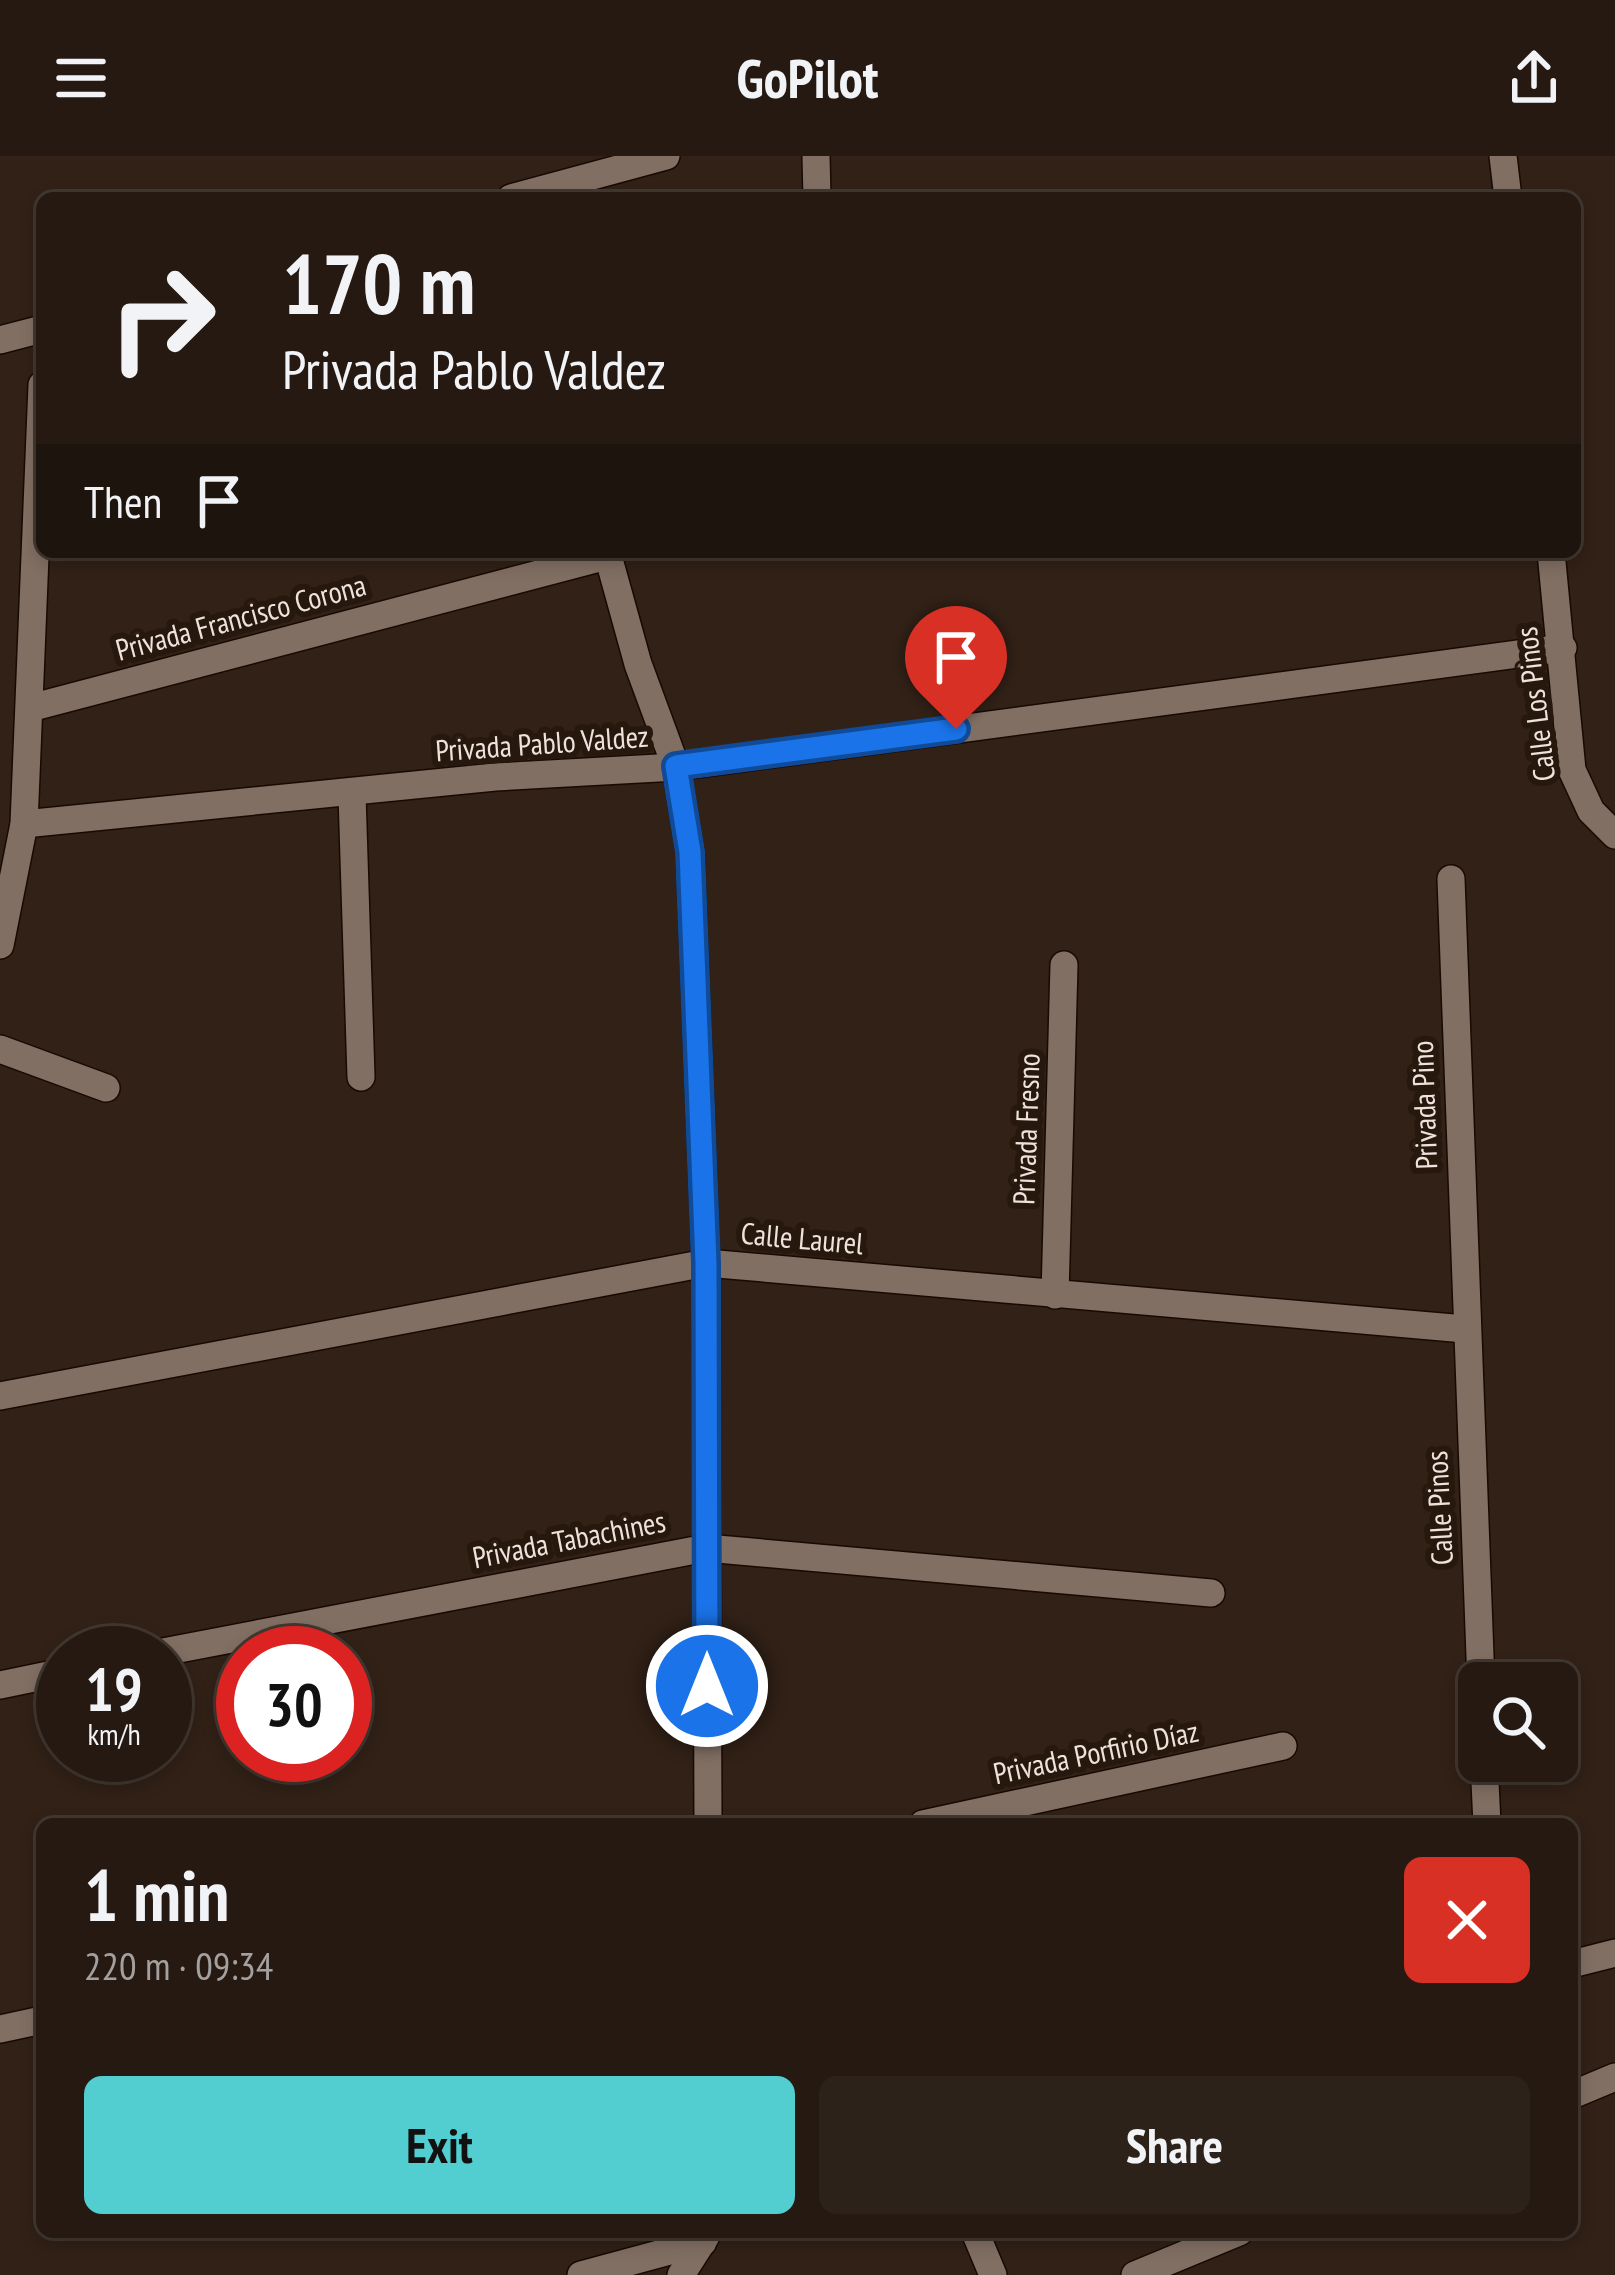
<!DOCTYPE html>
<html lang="en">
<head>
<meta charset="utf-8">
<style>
	body { margin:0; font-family:"PT Sans Narrow",sans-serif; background:#2d221a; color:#f1f3f6; height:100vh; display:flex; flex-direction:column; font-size:45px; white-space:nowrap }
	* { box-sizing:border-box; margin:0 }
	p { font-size:39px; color:#a3a09f }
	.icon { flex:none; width:66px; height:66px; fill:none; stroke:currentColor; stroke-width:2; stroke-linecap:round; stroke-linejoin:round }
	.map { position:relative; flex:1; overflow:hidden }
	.panel { position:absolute; left:36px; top:1662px; width:1542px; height:420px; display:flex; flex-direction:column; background:#251911; border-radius:18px; box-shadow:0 6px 18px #0003,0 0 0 3px #423831 }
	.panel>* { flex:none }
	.banner { position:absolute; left:36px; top:36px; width:1545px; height:366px; border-radius:18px; box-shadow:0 6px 18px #0003,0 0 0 3px #423831; background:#251911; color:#f1f3f6; overflow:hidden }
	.buttons { position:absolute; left:1458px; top:1506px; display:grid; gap:24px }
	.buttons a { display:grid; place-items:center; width:120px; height:120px; border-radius:18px; background:#251911; box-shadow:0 6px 18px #0003,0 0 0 3px #423831; font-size:60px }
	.speed { position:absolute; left:36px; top:1470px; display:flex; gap:24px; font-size:60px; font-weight:700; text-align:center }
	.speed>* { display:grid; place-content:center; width:156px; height:156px; border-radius:50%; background:#251911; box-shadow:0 6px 18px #0003,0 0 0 3px #423831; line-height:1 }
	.speed small { font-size:30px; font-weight:400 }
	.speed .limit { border:18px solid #d22; background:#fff; color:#111 }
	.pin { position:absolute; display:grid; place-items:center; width:102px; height:102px; color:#fff; margin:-123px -51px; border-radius:50% 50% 50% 0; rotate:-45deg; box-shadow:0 0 12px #0007 }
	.pin .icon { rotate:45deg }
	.me { position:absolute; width:132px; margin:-66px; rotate:0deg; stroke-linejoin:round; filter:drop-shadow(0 0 9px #0008) }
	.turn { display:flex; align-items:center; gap:42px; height:252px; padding:0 48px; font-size:54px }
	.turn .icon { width:156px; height:156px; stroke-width:2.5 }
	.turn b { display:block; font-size:84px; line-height:102px }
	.then { display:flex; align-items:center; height:114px; padding:0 48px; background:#0003; gap:24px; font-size:45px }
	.round { display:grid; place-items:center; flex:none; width:126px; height:126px; border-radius:18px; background:#2d221a }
	.head { display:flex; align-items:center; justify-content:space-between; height:204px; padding:0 48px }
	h1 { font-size:72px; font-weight:700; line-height:90px }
	.primary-button { display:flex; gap:24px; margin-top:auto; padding:24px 48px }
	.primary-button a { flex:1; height:138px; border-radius:18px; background:#52cdd0; color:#111; font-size:48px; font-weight:700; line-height:138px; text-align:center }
	.primary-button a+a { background:#2d221a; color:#f1f3f6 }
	header { display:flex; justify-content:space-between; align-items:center; height:156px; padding:0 48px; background:#251911; font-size:54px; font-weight:700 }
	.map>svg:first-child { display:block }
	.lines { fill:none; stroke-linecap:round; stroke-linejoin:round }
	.minor-casing { stroke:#180a03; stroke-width:30 }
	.minor { stroke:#826f63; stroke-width:27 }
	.route-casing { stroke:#114b97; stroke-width:30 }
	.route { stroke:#1a73e8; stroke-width:21 }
	.labels { text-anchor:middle; stroke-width:12; stroke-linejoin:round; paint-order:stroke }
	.street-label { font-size:30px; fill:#eee3dc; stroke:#27180e }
</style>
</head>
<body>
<header><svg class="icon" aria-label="menu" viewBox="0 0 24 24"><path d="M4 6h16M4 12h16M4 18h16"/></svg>GoPilot<svg class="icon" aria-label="share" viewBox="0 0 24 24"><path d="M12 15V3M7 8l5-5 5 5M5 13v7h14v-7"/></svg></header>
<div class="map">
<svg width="1615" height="2119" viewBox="0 0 1615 2119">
	<rect width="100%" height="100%" fill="#312117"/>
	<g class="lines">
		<defs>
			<g id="minor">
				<path d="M 816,0 L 817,42"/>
				<path d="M 1503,0 L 1508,42"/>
				<path d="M 511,42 L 666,0"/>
				<path d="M 0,184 L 42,173"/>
				<path d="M 607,396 L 638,508 L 676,611 L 690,696 L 706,1107 L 708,1668"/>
				<path d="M 1551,396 L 1572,614 L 1591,655 L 1615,679"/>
				<path d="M 30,552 L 607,400"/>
				<path d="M 352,639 L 361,921"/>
				<path d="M 24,668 L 495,621 L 676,611 L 1563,492"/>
				<path d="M 1451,723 L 1481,1527"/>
				<path d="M 0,789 L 24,668 L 42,229"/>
				<path d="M 0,893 L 106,932"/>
				<path d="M 1055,1139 L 1064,809"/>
				<path d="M 0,1240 L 706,1107 L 1465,1173"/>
				<path d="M 158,1497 L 706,1392 L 1211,1437"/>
				<path d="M 0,1529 L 63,1516"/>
				<path d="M 1484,1605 L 1487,1668"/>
				<path d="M 923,1668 L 1283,1590"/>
				<path d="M 1572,1808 L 1615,1797"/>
				<path d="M 0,1873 L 42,1864"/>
				<path d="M 1572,1939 L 1615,1921"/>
				<path d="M 975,2076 L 993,2119"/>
				<path d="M 581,2119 L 703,2086"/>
				<path d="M 681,2119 L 706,2080"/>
				<path d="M 1135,2119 L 1239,2076"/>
			</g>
		</defs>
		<use href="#minor" class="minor-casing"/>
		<use href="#minor" class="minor"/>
	</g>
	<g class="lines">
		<defs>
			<path id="route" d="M 707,1530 L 706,1107 L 690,696 L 676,610 L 956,573"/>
		</defs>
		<use href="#route" class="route-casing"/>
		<use href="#route" class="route"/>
	</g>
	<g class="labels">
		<g class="street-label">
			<text transform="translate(241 462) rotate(-15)" y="10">Privada Francisco Corona</text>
			<text transform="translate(1536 548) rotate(-97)" y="10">Calle Los Pinos</text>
			<text transform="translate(542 588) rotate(-4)" y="10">Privada Pablo Valdez</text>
			<text transform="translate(1425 949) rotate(-92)" y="10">Privada Pino</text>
			<text transform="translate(1027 973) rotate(-88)" y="10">Privada Fresno</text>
			<text transform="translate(802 1083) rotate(5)" y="10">Calle Laurel</text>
			<text transform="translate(1440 1352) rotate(-93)" y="10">Calle Pinos</text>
			<text transform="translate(569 1384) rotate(-11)" y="10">Privada Tabachines</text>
			<text transform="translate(1096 1597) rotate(-12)" y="10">Privada Porfirio Díaz</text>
		</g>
	</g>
</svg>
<div class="buttons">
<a><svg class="icon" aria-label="search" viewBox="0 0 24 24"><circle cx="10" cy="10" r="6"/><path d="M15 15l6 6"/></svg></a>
</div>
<div class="speed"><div>19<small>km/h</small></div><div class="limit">30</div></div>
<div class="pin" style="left:956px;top:573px;background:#d93025"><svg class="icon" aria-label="arrive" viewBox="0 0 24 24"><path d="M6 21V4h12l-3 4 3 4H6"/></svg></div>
<svg class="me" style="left:707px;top:1530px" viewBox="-20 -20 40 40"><circle r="17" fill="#1a73e8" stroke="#fff" stroke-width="3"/><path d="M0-11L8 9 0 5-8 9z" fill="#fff"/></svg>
<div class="banner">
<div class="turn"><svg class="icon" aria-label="right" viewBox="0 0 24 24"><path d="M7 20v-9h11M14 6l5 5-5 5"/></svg><div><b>170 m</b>Privada Pablo Valdez</div></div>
<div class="then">Then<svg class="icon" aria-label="arrive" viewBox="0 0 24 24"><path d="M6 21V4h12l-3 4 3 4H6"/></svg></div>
</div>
<section class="panel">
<div class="head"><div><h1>1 min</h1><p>220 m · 09:34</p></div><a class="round" style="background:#d93025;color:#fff"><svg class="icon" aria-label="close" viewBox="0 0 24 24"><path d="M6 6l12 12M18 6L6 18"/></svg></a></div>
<div class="primary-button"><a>Exit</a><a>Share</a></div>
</section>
</div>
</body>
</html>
